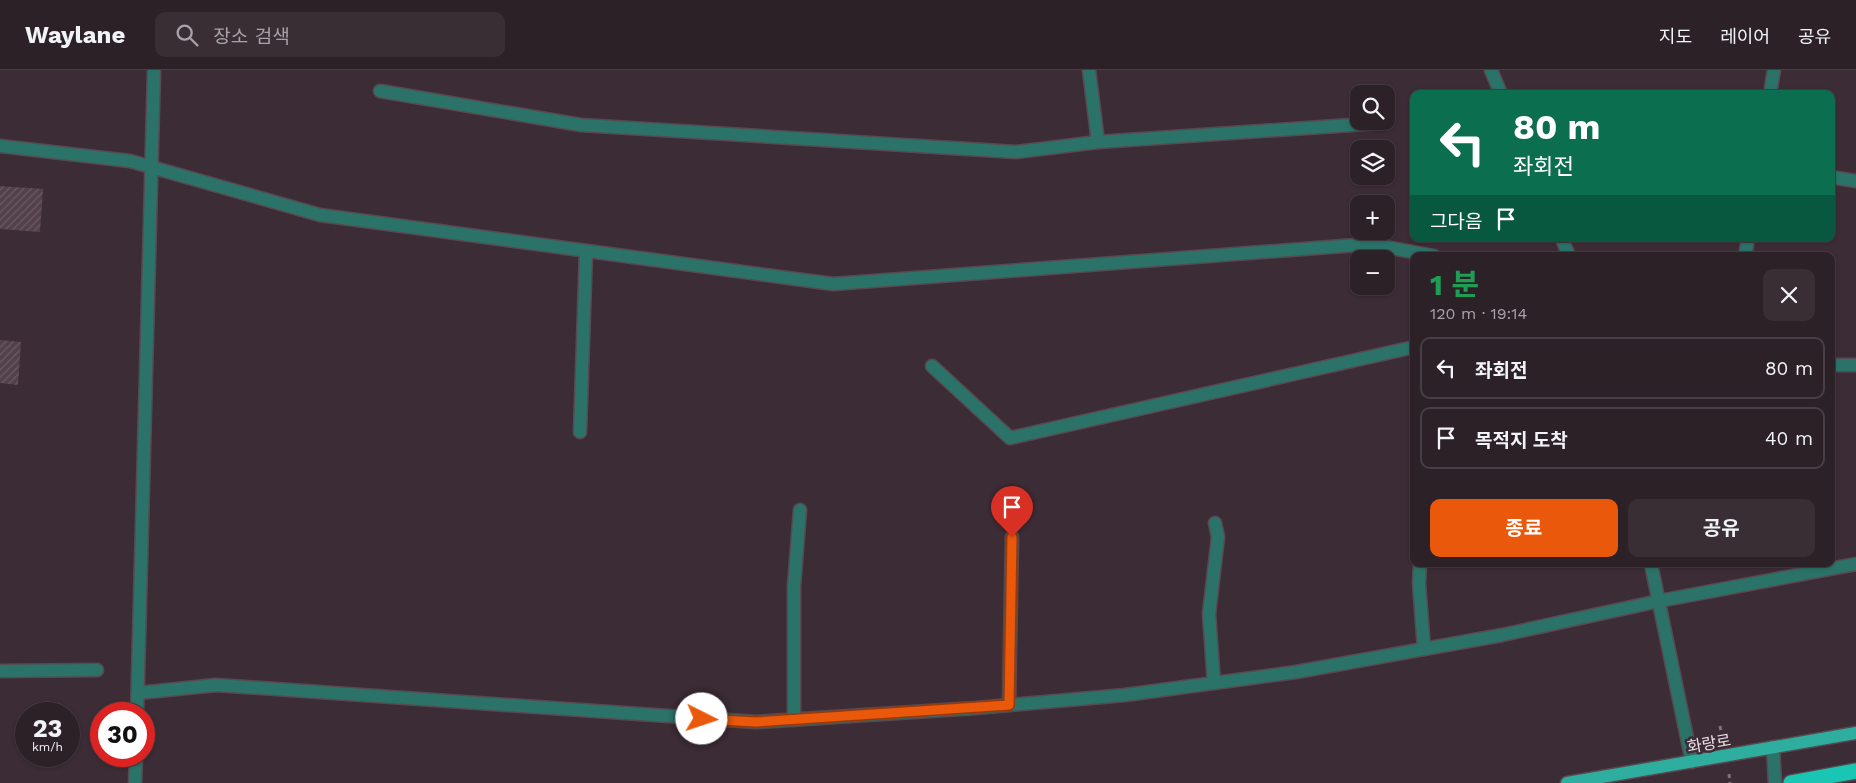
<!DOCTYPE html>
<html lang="ko">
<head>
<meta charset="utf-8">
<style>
	body { margin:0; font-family:"Work Sans","Noto Sans KR",sans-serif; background:#392e34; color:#f1f3f6; height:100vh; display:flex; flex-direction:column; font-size:19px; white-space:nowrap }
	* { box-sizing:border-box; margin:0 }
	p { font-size:16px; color:#a7a3a8 }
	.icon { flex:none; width:28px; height:28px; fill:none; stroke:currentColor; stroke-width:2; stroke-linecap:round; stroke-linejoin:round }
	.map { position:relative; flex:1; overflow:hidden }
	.panel { position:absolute; left:1410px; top:182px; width:425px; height:315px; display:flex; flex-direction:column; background:#2d2128; border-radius:10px; box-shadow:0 1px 4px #0004,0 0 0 1px #483e45 }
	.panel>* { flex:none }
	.top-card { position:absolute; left:1410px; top:20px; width:425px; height:152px; border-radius:10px; box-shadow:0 1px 4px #0004,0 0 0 1px #483e45; background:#0b6e4f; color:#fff; overflow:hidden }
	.controls { position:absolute; left:1350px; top:15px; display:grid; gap:10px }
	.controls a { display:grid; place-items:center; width:45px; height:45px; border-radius:10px; background:#2d2128; box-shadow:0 1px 4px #0004,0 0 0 1px #483e45; font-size:25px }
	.speed { position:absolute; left:15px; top:632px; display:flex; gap:10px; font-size:25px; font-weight:700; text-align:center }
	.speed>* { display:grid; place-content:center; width:65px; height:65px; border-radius:50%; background:#2d2128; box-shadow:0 1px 4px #0004,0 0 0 1px #483e45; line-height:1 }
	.speed small { font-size:12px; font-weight:400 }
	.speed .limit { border:8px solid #d22; background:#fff; color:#111 }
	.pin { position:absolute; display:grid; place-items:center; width:42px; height:42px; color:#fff; margin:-51px -21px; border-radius:50% 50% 50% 0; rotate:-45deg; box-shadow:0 0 5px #0007 }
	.pin .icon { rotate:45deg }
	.me { position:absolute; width:55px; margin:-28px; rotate:94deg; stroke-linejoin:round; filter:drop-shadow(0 0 4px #0008) }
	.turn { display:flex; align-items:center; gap:18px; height:105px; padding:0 20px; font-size:22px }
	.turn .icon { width:65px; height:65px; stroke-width:2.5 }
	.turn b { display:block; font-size:35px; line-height:42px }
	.then { display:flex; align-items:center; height:48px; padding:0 20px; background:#0003; gap:10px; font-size:19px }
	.round { display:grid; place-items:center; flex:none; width:52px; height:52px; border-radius:10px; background:#392e34 }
	.overview { display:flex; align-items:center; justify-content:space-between; height:85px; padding:0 20px }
	h1 { font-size:30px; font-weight:700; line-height:38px; color:#1e9e55 }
	.cta { display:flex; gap:10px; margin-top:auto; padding:10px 20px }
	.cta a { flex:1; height:58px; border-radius:10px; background:#ea580c; color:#fff; font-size:20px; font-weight:700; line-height:58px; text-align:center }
	.cta a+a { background:#392e34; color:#f1f3f6 }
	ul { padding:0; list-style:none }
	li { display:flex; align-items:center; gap:15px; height:62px; margin:0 10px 8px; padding:0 10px; border:2px solid #483e45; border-radius:10px }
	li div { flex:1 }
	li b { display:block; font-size:19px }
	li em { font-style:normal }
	header { display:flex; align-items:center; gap:30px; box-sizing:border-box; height:70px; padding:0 25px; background:#2d2128; border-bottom:1px solid #483e45 }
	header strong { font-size:24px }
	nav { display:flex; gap:28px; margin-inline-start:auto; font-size:18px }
	.search { width:350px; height:45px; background:#392e34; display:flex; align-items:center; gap:12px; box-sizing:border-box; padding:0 18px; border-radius:10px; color:#a7a3a8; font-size:19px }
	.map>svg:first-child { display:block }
	.building { fill:url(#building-hatch) }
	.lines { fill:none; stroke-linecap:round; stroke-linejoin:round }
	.minor-casing { stroke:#584951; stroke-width:15 }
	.major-casing { stroke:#584951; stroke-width:15 }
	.highway-casing { stroke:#584951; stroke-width:18 }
	.path { stroke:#80727a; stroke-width:3; stroke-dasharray:4 4; stroke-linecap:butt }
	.minor { stroke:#2b7369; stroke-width:12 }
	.major { stroke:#2eae9e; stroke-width:12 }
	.highway { stroke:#18c6b3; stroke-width:15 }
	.route-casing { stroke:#983908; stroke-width:12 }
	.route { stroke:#ea580c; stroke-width:9 }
	.labels { text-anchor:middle; stroke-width:5; stroke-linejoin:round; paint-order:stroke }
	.street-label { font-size:16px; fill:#ece1e7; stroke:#3c2c35 }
</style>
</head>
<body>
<header>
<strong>Waylane</strong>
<div class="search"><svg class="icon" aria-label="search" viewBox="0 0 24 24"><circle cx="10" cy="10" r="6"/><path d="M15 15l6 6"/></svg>장소 검색</div>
<nav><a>지도</a><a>레이어</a><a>공유</a></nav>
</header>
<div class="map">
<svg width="1856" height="713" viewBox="0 0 1856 713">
	<defs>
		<pattern id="building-hatch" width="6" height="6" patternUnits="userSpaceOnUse" patternTransform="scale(1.25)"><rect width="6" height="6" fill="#52404a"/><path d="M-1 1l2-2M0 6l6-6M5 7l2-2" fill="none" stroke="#6b5b64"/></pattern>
	</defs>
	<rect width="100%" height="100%" fill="#3c2c35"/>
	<g class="building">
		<path d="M 0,116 L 43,119 L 40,162 L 0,159 Z"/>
		<path d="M 0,270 L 21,272 L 18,315 L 0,313 Z"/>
	</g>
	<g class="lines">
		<defs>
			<g id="minor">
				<path d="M 1089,0 L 1098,72"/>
				<path d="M 1491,0 L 1501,24"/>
				<path d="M 380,21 L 581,55 L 1016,82 L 1098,72 L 1381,53"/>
				<path d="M 1770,24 L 1774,0"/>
				<path d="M 0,76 L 130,91 L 320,145 L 833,214 L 1370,174 L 1434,186"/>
				<path d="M 1831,107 L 1856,111"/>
				<path d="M 1562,169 L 1569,186"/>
				<path d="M 1745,186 L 1748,169"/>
				<path d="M 1831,295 L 1856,295"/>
				<path d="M 932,296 L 1010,368 L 1414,277"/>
				<path d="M 580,362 L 586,181"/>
				<path d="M 1420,494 L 1419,513 L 1424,579"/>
				<path d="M 1651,494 L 1692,692"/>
				<path d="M 0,601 L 97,600"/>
				<path d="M 1214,613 L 1209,544 L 1218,467 L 1215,453"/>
				<path d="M 138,623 L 216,615 L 756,652 L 976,638 L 1125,625 L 1296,602 L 1502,565 L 1659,531 L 1856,494"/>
				<path d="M 1009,635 L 1012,467"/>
				<path d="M 137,644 L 154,0"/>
				<path d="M 794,650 L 794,516 L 800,440"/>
				<path d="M 1773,677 L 1775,713"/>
				<path d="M 135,713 L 136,686"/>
			</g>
			<path id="major" d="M 1567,713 L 1856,663"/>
			<path id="highway" d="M 1791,713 L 1856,701"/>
		</defs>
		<use href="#minor" class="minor-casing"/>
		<use href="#major" class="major-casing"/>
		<use href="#highway" class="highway-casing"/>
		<g class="path">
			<path d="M 1720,656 L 1722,666"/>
			<path d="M 1729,704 L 1730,713"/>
		</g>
		<use href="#minor" class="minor"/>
		<use href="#major" class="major"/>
		<use href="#highway" class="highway"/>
	</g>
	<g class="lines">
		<defs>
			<path id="route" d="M 702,649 L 756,652 L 1009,635 L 1012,467"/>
		</defs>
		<use href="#route" class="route-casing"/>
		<use href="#route" class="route"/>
	</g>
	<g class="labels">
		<g class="street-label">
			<text transform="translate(1709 673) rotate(-10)" y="6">화랑로</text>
		</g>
	</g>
</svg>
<div class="controls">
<a><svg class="icon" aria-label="search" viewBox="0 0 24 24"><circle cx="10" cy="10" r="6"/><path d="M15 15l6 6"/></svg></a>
<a><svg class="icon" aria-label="layers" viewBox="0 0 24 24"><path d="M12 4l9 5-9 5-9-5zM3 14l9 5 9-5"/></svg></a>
<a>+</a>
<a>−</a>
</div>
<div class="speed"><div>23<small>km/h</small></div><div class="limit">30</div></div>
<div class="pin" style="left:1012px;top:467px;background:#d93025"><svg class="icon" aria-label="arrive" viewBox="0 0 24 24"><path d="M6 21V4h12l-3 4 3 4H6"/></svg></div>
<svg class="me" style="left:702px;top:649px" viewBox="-20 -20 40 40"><circle r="19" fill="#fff"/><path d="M0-13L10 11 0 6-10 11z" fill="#ea580c"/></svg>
<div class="top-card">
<div class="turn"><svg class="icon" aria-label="left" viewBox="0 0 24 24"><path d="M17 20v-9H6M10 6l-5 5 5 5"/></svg><div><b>80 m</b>좌회전</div></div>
<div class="then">그다음<svg class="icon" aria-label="arrive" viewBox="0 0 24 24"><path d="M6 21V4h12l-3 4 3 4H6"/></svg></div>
</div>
<section class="panel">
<div class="overview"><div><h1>1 분</h1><p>120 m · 19:14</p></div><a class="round"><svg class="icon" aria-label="close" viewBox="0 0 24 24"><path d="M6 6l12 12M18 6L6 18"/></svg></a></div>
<ul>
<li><svg class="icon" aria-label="left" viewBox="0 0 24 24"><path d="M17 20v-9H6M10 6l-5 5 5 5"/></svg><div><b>좌회전</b></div><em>80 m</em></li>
<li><svg class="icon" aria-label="arrive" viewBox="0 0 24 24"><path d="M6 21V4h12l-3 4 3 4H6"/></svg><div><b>목적지 도착</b></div><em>40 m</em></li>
</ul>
<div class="cta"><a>종료</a><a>공유</a></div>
</section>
</div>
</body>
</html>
